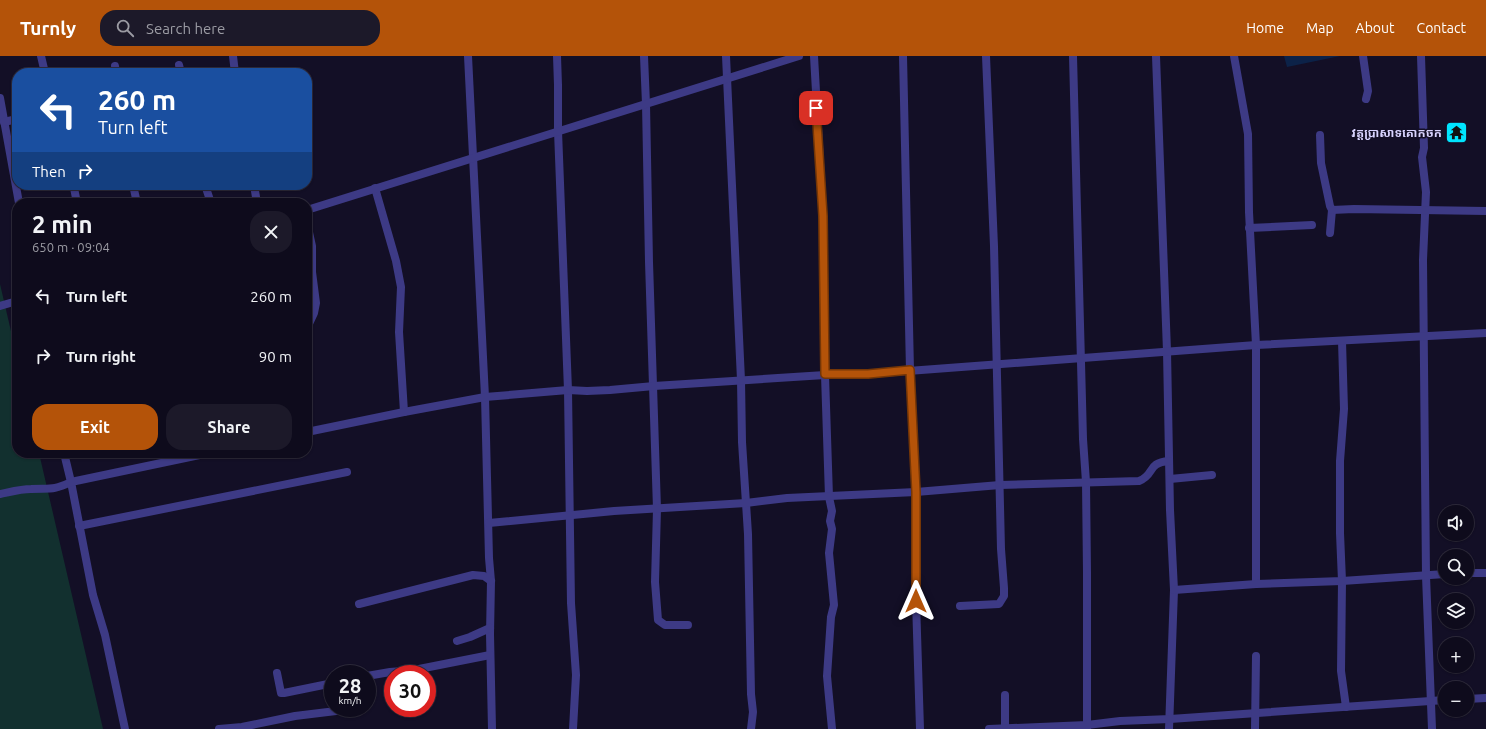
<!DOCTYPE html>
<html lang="en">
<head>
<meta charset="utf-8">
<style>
	body { margin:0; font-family:Ubuntu,"Noto Sans Khmer",sans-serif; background:#1c1929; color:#f1f3f6; height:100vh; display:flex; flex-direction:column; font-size:15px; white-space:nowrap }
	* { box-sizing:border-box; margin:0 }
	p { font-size:13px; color:#9b9ba3 }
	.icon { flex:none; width:22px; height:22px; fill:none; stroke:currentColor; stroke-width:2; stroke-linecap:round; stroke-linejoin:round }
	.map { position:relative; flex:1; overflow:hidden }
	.drawer { position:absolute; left:12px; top:142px; width:300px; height:260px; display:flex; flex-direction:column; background:#0e0b1c; border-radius:16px; box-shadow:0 1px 3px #0004,0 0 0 1px #2e2b3b }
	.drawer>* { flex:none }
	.hud { position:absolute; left:12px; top:12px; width:300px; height:122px; border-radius:16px; box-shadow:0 1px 3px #0004,0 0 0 1px #2e2b3b; background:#1a4fa0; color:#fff; overflow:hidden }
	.controls { position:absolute; left:1438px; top:449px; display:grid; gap:8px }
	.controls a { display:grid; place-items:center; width:36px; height:36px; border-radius:50%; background:#0e0b1c; box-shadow:0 1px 3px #0004,0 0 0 1px #2e2b3b; font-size:20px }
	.speed { position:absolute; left:324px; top:609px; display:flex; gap:8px; font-size:20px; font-weight:700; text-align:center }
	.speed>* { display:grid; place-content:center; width:52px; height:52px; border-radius:50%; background:#0e0b1c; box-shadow:0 1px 3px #0004,0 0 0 1px #2e2b3b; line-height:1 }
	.speed small { font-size:10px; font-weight:400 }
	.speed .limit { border:6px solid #d22; background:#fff; color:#111 }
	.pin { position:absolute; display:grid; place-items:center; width:34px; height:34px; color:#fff; margin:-17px; border-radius:8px; box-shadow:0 2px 6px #0006 }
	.me { position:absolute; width:44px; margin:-22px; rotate:0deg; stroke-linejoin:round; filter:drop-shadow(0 0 3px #0008) }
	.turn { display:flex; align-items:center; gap:14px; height:84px; padding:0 20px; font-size:18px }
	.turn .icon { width:52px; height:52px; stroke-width:2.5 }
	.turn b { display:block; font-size:28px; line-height:34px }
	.then { display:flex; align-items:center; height:38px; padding:0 20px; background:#0003; gap:8px; font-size:15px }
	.round { display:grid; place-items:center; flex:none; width:42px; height:42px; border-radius:16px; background:#1c1929 }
	.head { display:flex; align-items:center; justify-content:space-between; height:68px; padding:0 20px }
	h1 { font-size:24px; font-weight:700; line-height:30px }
	.primary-button { display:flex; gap:8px; margin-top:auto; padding:8px 20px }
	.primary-button a { flex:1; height:46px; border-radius:16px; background:#b45309; color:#fff; font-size:16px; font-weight:700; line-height:46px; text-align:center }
	.primary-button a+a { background:#1c1929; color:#f1f3f6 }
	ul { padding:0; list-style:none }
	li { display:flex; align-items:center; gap:12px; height:60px; padding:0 20px }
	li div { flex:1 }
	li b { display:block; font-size:15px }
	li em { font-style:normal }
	header { display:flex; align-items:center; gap:24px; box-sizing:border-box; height:56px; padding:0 20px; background:#b45309; color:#fff }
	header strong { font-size:19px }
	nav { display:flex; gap:22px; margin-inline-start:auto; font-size:14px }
	.search { width:280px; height:36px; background:#1c1929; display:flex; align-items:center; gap:10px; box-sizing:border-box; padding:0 14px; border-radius:16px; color:#9b9ba3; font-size:15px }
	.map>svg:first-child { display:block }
	.green { fill:#12302f }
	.water { fill:#0c2248 }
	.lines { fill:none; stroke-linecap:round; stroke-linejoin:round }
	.minor { stroke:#3d3a85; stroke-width:8 }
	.route-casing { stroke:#753606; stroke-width:10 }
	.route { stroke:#b45309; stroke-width:7 }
	.labels { text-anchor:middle; stroke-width:3; stroke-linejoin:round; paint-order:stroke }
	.poi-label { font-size:12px; font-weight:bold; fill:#d9d4ff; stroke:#130f26; text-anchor:end }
</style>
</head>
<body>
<header>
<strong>Turnly</strong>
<div class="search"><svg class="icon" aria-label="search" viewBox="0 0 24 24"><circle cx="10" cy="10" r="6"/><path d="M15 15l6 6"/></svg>Search here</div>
<nav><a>Home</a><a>Map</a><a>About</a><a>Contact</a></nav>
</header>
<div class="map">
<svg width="1486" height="673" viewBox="0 0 1486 673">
	<rect width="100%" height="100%" fill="#130f26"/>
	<path class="green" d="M 0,228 L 17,301 L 17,397 L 39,397 L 103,673 L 0,673 Z"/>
	<path class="water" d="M 1284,0 L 1340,0 L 1287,11 Z"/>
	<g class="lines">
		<g class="minor">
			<path d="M 41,0 L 45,17"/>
			<path d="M 233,0 L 235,17"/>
			<path d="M 468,0 L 485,341 L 489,502 L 491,525 L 490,578 L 492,673"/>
			<path d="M 557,0 L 558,29 L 558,75 L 568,334 L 571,547 L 576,619 L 573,673"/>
			<path d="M 644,0 L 646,48 L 649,206 L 657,453 L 655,526 L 658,564 L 665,569 L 688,569"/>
			<path d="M 726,0 L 741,324 L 742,386 L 748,478 L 751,638 L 753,656 L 751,673"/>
			<path d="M 814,0 L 823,160 L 825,319 L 829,441 L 832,455 L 830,465 L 832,473 L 829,497 L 834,549 L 831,561 L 827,620 L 832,673"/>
			<path d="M 903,0 L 910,314 L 916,436 L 916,545 L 920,673"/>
			<path d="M 1073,0 L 1083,383 L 1086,426 L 1087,516 L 1087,673"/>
			<path d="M 1156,0 L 1167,295 L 1170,454 L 1174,534 L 1169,673"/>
			<path d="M 1234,0 L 1248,78 L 1249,156 L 1256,289 L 1256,528"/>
			<path d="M 1363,0 L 1368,35 L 1366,43"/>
			<path d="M 1421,0 L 1424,92 L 1422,101 L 1426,136 L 1423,204 L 1426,520 L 1432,673"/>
			<path d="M 179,9 L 181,17"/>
			<path d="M 115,10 L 116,17"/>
			<path d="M 0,42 L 19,147"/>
			<path d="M 4,66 L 17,63"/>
			<path d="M 1320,79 L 1321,107 L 1330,150 L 1332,154 L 1330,177"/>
			<path d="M 133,129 L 137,147"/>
			<path d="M 205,129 L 211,147"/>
			<path d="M 254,129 L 257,147"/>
			<path d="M 74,132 L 77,147"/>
			<path d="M 375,132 L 396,205 L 401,231 L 399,276 L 404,356"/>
			<path d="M 307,154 L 799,0"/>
			<path d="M 1332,154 L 1354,153 L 1486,155"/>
			<path d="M 307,167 L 312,190 L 312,216 L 316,247 L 314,257 L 307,272"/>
			<path d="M 1249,172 L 1312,169"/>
			<path d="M 0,250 L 17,245"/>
			<path d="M 1342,285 L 1344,353 L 1340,405 L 1340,477 L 1342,525 L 1341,615 L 1346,651"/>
			<path d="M 307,376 L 404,356 L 485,341 L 568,334 L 587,335 L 610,334 L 654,330 L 825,319 L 868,318 L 1256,289 L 1486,277"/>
			<path d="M 64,397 L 71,426 L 93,539 L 105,579 L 125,673"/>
			<path d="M 1170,423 L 1212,419"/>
			<path d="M 0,438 C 10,436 21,433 31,433 C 50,432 52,435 71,426 L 209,397"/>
			<path d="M 489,467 L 614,455 L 746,447 L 787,442 L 916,436 L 1000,429 L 1139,425 C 1156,418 1146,407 1169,405"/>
			<path d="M 79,470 L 347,416"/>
			<path d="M 1467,517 L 1486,517"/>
			<path d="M 1174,534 L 1256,528 L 1342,525 L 1445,518"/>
			<path d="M 359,548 L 473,519 L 484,520 L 491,525"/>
			<path d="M 960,550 L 999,548 L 1004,540 L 1004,532 L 1001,493 L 994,190 L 986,0"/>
			<path d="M 457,585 L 470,581 L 490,572"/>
			<path d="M 277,617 L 281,637 L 284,637 L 333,627"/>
			<path d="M 367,620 L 390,616 L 414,614 L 490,599"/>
			<path d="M 1005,639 L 1005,673"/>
			<path d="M 1467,643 L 1486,642"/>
			<path d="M 219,673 L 242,671 L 295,660 L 336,655 L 341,652"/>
			<path d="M 989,673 L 1087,669 L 1120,665 L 1170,663 L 1445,644"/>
			<path d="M 1255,673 L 1256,600"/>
		</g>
	</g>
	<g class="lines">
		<defs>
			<path id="route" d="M 816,52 L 823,160 L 825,318 L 868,318 L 910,314 L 916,436 L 916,545"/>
		</defs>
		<use href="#route" class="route-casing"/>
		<use href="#route" class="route"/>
	</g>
	<defs>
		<symbol id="temple-square" viewBox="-11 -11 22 22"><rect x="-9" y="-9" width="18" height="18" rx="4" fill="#00e5ff" stroke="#130f26"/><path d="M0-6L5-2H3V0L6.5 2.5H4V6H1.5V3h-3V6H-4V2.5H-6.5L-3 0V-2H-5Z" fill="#111"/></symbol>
	</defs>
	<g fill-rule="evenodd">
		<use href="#temple-square" x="1444" y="64" width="25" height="25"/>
	</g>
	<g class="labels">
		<g class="poi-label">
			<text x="1442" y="81">វត្តប្រាសាទគោកចក</text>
		</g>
	</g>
</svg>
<div class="controls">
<a><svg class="icon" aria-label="sound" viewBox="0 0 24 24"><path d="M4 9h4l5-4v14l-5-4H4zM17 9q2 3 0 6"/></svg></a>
<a><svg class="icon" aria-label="search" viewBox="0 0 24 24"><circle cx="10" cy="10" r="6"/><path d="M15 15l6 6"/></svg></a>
<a><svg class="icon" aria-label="layers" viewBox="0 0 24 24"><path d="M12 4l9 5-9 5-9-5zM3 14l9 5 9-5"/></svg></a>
<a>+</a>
<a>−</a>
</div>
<div class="speed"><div>28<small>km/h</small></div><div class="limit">30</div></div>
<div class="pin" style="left:816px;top:52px;background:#d93025"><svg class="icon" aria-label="arrive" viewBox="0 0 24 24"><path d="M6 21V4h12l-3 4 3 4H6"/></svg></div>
<svg class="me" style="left:916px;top:545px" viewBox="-20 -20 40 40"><path d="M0-17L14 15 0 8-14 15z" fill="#b45309" stroke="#fff" stroke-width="4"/></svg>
<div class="hud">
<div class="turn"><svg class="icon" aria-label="left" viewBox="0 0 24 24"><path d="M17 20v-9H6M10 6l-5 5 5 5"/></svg><div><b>260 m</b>Turn left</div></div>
<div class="then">Then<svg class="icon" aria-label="right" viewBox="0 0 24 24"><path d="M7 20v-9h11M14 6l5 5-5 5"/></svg></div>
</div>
<section class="drawer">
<div class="head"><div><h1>2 min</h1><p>650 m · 09:04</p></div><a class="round"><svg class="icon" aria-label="close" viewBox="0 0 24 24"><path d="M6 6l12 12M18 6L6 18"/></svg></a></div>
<ul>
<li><svg class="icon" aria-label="left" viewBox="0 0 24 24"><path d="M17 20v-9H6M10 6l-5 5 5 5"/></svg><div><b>Turn left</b></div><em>260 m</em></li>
<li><svg class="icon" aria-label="right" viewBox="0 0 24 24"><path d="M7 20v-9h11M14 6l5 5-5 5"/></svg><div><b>Turn right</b></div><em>90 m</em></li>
</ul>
<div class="primary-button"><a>Exit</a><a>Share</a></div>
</section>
</div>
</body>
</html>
